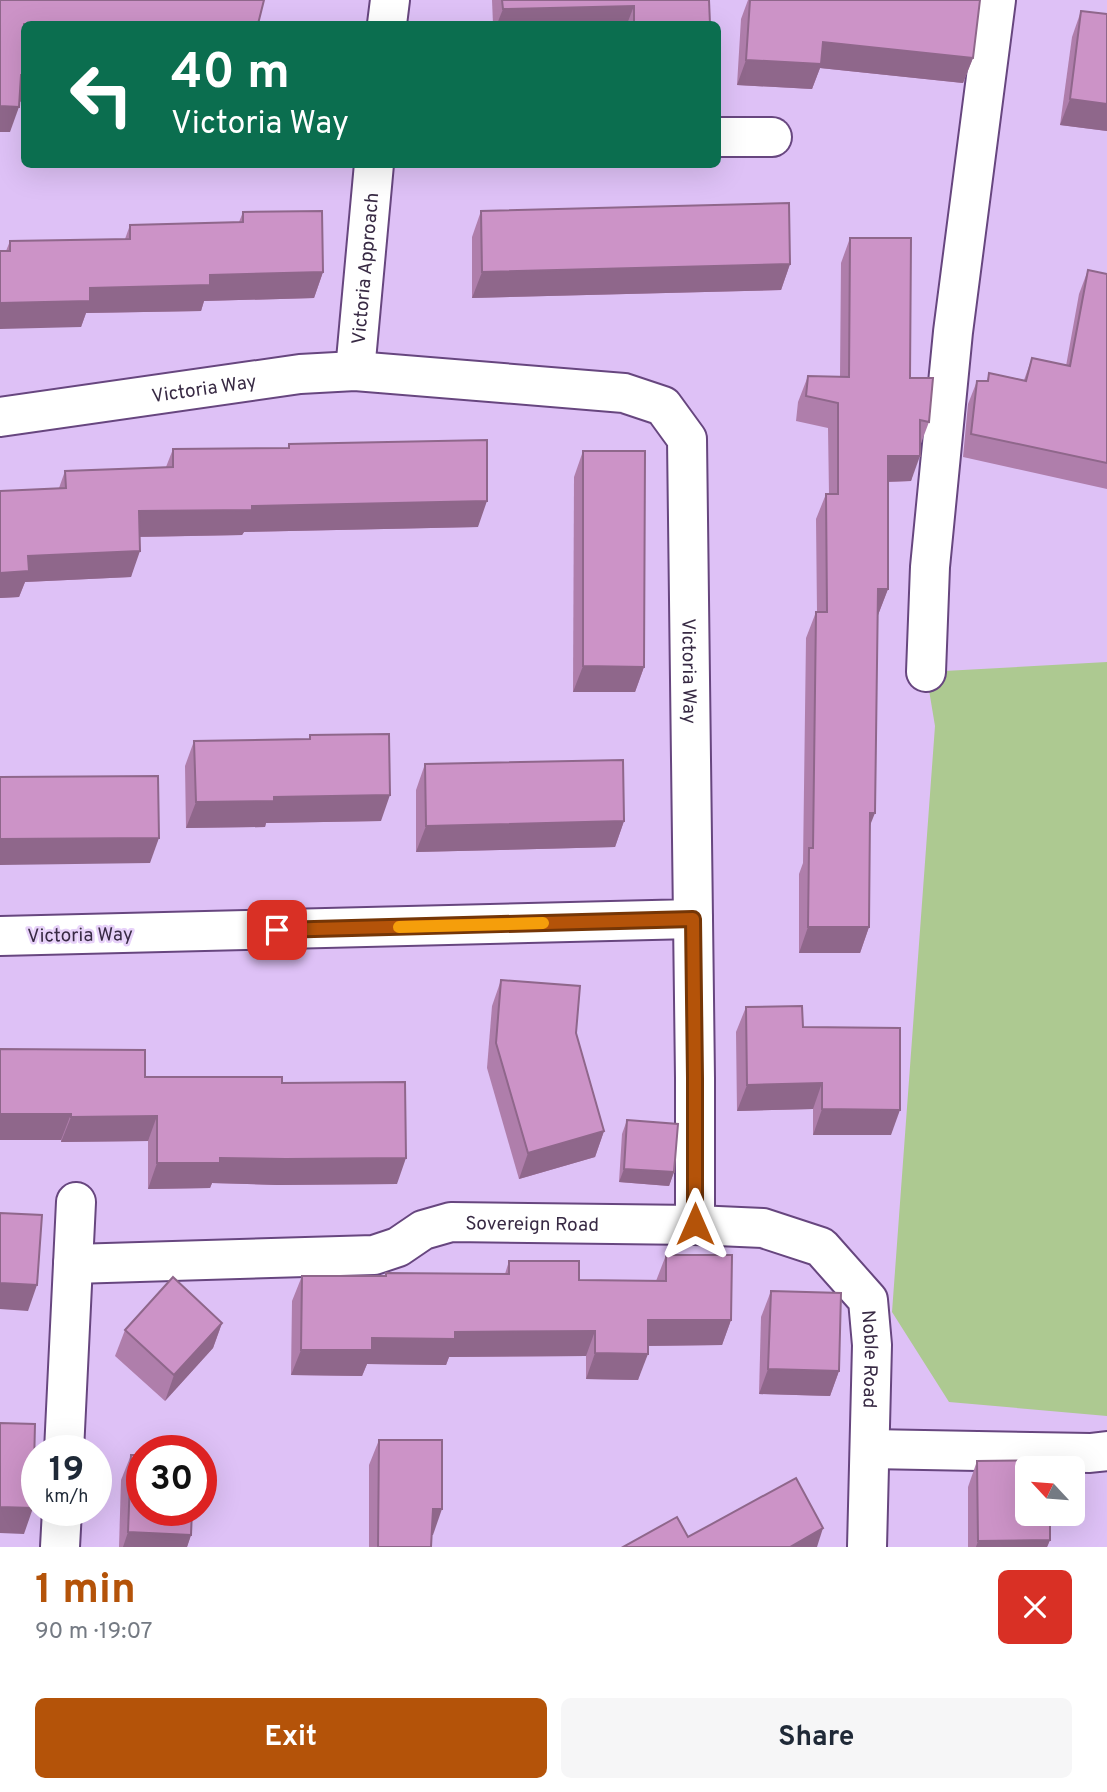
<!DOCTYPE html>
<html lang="en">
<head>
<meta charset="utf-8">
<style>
	body { margin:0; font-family:Overpass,sans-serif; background:#f6f6f7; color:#1f2937; height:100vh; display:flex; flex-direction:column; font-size:26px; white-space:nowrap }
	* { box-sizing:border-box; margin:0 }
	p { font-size:23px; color:#747a83 }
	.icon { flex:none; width:38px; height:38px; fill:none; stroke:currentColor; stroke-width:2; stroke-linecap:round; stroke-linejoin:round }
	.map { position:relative; height:1547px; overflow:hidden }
	.side { display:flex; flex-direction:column; background:#fff; flex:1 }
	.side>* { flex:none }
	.banner { position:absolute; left:21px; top:21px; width:700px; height:147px; border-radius:10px; box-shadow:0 7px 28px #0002; background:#0b6e4f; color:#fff; overflow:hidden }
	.needle { width:46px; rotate:296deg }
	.buttons { position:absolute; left:1015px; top:1456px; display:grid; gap:14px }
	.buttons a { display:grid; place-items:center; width:70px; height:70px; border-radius:10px; background:#fff; box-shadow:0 7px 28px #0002; font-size:35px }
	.speed { position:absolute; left:21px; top:1435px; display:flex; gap:14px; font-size:35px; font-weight:700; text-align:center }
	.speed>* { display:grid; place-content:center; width:91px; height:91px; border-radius:50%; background:#fff; box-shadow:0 7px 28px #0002; line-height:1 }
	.speed small { font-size:18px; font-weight:400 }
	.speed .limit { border:10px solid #d22; background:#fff; color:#111 }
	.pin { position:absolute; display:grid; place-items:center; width:60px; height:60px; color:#fff; margin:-30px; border-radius:14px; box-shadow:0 4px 10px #0006 }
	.me { position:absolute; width:77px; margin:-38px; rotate:0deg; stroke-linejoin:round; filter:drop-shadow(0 0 5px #0008) }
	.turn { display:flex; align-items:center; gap:24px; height:147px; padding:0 35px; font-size:32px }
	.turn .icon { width:91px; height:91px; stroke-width:2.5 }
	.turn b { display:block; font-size:49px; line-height:60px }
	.round { display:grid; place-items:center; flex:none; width:74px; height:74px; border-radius:10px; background:#f6f6f7 }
	.overview { display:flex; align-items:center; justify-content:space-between; height:119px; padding:0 35px }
	h1 { font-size:42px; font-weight:700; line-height:52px; color:#b45309 }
	.cta { display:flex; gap:14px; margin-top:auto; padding:14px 35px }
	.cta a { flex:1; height:80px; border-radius:10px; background:#b45309; color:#fff; font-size:28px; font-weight:700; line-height:80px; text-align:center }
	.cta a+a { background:#f6f6f7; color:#1f2937 }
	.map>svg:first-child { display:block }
	.green { fill:#adc991 }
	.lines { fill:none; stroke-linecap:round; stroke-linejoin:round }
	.minor-casing { stroke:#67467f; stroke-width:42 }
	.minor { stroke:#fff; stroke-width:38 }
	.wall { fill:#af7eab }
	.shaded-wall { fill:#8f678b }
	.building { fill:#cc93c7; stroke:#8f678b; stroke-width:2 }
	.route-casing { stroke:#753606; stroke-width:18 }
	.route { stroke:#b45309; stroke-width:12 }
	.slow { stroke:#f59e0b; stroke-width:12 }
	.labels { text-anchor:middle; stroke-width:5; stroke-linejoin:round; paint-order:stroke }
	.street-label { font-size:19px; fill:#382a44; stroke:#e7d1f9 }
</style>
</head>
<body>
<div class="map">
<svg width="1107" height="1547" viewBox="0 0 1107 1547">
	<rect width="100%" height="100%" fill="#dec1f6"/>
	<path class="green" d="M 1107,662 L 1107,1416 L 949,1402 L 892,1312 L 935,726 L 926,672 Z"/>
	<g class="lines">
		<defs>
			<g id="minor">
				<path d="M 387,24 L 390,0"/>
				<path d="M 718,137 L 772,137"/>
				<path id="s1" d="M 355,371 L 374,164"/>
				<path id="s2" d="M 0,417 L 300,374 L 355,371 L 624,393 L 663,406 L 687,439 L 693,919 L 0,936"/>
				<path d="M 926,672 L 930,567 L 953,332 L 996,0"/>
				<path d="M 693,919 L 695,1078 L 695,1225"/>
				<path id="s3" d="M 73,1264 L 374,1255 L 398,1247 L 423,1230 L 451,1222 L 695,1225 L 763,1228 L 821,1247 L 868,1300 L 872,1345 L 867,1547"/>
				<path d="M 870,1449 L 1090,1453 L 1107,1451"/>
				<path d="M 64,1451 L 76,1202"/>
				<path d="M 60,1547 L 62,1510"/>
			</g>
		</defs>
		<use href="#minor" class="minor-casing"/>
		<use href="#minor" class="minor"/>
	</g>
	<g class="wall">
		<path d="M 492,0 L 709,0 L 710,24 L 493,24 Z"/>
		<path d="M 748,0 L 980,0 L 973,58 L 963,83 L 820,68 L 812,89 L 737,85 L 741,19 Z"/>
		<path d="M 1081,11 L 1107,14 L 1107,131 L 1060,125 L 1072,37 Z"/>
		<path d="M 481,211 L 790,264 L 781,290 L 472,298 L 472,237 Z"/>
		<path d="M 243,212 L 323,272 L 314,298 L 204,301 L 201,311 L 86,313 L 81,327 L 6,251 L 10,241 L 125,239 L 130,225 L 239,222 Z"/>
		<path d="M 850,238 L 929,422 L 920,446 L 911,481 L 888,482 L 888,589 L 878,615 L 877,615 L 870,826 L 869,927 L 860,953 L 799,953 L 799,874 L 803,863 L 806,638 L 816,612 L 817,612 L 816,519 L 826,494 L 829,494 L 828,428 L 796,421 L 798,402 L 808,376 L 840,377 L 841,263 Z"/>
		<path d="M 1088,270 L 1107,274 L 1107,489 L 963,457 L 968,404 L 977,381 L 987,381 L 989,373 L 1024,380 L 1032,358 L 1066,366 L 1079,294 Z"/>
		<path d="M 289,444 L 478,527 L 244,532 L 242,535 L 140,537 L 131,577 L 25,582 L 19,597 L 0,598 L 59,488 L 65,471 L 166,467 L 173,449 L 288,448 Z"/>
		<path d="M 583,451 L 644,667 L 635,692 L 573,692 L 574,477 Z"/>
		<path d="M 310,735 L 381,821 L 266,823 L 265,827 L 186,828 L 185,766 L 194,741 L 309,739 Z"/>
		<path d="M 425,764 L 624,821 L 615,847 L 416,852 L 416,790 Z"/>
		<path d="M 501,980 L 576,1033 L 604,1131 L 595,1157 L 519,1179 L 487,1068 L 492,1006 Z"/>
		<path d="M 746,1007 L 803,1027 L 891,1135 L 813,1135 L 813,1109 L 737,1111 L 736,1032 Z"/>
		<path d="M 0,1049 L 145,1077 L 282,1083 L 397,1184 L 277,1185 L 212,1183 L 210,1188 L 148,1189 L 148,1141 L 61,1142 L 61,1140 L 0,1140 Z"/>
		<path d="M 627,1120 L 674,1172 L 669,1186 L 619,1182 L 622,1134 Z"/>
		<path d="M 666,1255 L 731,1320 L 722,1345 L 648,1346 L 638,1380 L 586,1379 L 586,1356 L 449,1357 L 446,1365 L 367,1364 L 362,1376 L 291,1375 L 292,1301 L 302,1276 L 385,1276 L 386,1273 L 505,1274 L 509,1261 L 579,1280 L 656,1281 Z"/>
		<path d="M 771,1291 L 839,1371 L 830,1396 L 759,1394 L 761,1317 Z"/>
		<path d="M 222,1323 L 213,1348 L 165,1401 L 115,1356 L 125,1330 Z"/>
		<path d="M 379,1440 L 433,1535 L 431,1535 L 431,1547 L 369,1547 L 369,1465 Z"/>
		<path d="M 131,1455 L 191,1535 L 187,1547 L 119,1547 L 121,1480 Z"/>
		<path d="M 977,1461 L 1050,1540 L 1047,1547 L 968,1547 L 968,1487 Z"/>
	</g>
	<g class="shaded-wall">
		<path d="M 634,6 L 627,24 L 497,24 L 503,9 Z"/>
		<path d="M 823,42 L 973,58 L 963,83 L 820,68 L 812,89 L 737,85 L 746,60 Z"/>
		<path d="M 21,75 L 24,75 L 24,102 L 12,101 Z"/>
		<path d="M 1070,99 L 1107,104 L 1107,131 L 1060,125 Z"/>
		<path d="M 0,106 L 19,107 L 10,132 L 0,132 Z"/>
		<path d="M 790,264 L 781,290 L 472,298 L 482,272 Z"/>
		<path d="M 323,272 L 314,298 L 204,301 L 201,311 L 86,313 L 81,327 L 0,329 L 0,303 L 90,288 L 210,275 Z"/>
		<path d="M 888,456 L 920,456 L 911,481 L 879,482 Z"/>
		<path d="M 487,501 L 478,527 L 244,532 L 242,535 L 130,537 L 139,511 L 252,506 Z"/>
		<path d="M 140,551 L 131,577 L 25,582 L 19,597 L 0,598 L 0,573 L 28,556 Z"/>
		<path d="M 878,589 L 888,589 L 878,615 L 868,615 Z"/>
		<path d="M 583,666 L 644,667 L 635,692 L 573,692 Z"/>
		<path d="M 390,795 L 381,821 L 266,823 L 265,827 L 186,828 L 196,802 L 274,797 Z"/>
		<path d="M 870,813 L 875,813 L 865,838 Z"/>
		<path d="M 624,821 L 615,847 L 416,852 L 426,826 Z"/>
		<path d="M 159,838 L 150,863 L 0,865 L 0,839 Z"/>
		<path d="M 808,927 L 869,927 L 860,953 L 799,953 Z"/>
		<path d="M 822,1083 L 813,1109 L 737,1111 L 747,1085 Z"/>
		<path d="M 822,1109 L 900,1110 L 891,1135 L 813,1135 Z"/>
		<path d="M 0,1114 L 71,1114 L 61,1140 L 0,1140 Z"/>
		<path d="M 157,1116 L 148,1141 L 61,1142 L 71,1117 Z"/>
		<path d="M 604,1131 L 595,1157 L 519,1179 L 528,1153 Z"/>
		<path d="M 220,1158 L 406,1158 L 397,1184 L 277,1185 L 212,1183 L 210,1188 L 148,1189 L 157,1163 Z"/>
		<path d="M 624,1169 L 674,1172 L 669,1186 L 619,1182 Z"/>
		<path d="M 0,1283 L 37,1285 L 28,1311 L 0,1309 Z"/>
		<path d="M 648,1320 L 731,1320 L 722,1345 L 639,1346 Z"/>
		<path d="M 222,1323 L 213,1348 L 165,1401 L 174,1375 Z"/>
		<path d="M 595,1331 L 586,1356 L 449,1357 L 446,1365 L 367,1364 L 362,1376 L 291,1375 L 301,1350 L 372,1338 L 455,1332 Z"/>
		<path d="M 595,1353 L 648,1354 L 638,1380 L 586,1379 Z"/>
		<path d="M 768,1369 L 839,1371 L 830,1396 L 759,1394 Z"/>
		<path d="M 0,1507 L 33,1508 L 24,1534 L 0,1533 Z"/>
		<path d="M 433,1509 L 442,1509 L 433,1535 L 423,1535 Z"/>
		<path d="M 823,1528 L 817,1547 L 790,1547 Z"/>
		<path d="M 128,1532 L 191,1535 L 187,1547 L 123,1547 Z"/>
		<path d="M 1050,1540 L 1047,1547 L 976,1547 L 978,1541 Z"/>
	</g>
	<g class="building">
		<path d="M 0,0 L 264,0 L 258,24 L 24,24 L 24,75 L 21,75 L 19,107 L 0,106 Z"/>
		<path d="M 502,0 L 709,0 L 710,24 L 634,24 L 634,6 L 503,9 Z"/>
		<path d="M 750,0 L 980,0 L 973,58 L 823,42 L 821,64 L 746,60 Z"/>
		<path d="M 1081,11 L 1107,14 L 1107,104 L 1070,99 Z"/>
		<path d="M 789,203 L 790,264 L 482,272 L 481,211 Z"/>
		<path d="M 322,211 L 323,272 L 210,275 L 210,285 L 90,288 L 90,301 L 0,303 L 0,251 L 10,251 L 10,241 L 130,239 L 130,225 L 243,222 L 243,212 Z"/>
		<path d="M 850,238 L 911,238 L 910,378 L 933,378 L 929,422 L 920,420 L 920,456 L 888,456 L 888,589 L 878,589 L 875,813 L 870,813 L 869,927 L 808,927 L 809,848 L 813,848 L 816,612 L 827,612 L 826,494 L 838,494 L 838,403 L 806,396 L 808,376 L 849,377 Z"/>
		<path d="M 1088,270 L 1107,274 L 1107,463 L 971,434 L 977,381 L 988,381 L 989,373 L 1026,381 L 1032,358 L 1070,366 Z"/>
		<path d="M 487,440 L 487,501 L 252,506 L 252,510 L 139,511 L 140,551 L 28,556 L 29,571 L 0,573 L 0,491 L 66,488 L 65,471 L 173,467 L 173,449 L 289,448 L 289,444 Z"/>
		<path d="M 583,451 L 645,451 L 644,667 L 583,666 Z"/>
		<path d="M 389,734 L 390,795 L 274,797 L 274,801 L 196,802 L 194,741 L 310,739 L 310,735 Z"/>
		<path d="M 623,760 L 624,821 L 426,826 L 425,764 Z"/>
		<path d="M 158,776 L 159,838 L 0,839 L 0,777 Z"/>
		<path d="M 501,980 L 580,986 L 576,1033 L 604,1131 L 528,1153 L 496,1043 Z"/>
		<path d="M 802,1006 L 803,1027 L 900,1028 L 900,1110 L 822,1109 L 822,1083 L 747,1085 L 746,1007 Z"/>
		<path d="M 0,1049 L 145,1050 L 145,1077 L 282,1077 L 282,1083 L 405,1082 L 406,1158 L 286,1159 L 220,1158 L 220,1163 L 157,1163 L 157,1116 L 71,1117 L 71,1114 L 0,1114 Z"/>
		<path d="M 627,1120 L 678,1124 L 674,1172 L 624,1169 Z"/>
		<path d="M 0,1213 L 42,1215 L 37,1285 L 0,1283 Z"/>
		<path d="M 666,1255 L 732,1255 L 731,1320 L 648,1320 L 648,1354 L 595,1353 L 595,1331 L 455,1332 L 455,1339 L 372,1338 L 372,1350 L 301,1350 L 302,1276 L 386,1276 L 386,1273 L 509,1274 L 509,1261 L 579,1261 L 579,1280 L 666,1281 Z"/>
		<path d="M 173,1277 L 222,1323 L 174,1375 L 125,1330 Z"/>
		<path d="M 771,1291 L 841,1293 L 839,1371 L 768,1369 Z"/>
		<path d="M 0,1423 L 35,1424 L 33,1508 L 0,1507 Z"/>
		<path d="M 379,1440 L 442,1440 L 442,1509 L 433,1509 L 431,1547 L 378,1547 Z"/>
		<path d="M 131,1455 L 142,1455 L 142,1510 L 192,1510 L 191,1535 L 128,1532 Z"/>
		<path d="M 1049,1460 L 1049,1468 L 1027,1468 L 1027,1514 L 1050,1514 L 1050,1540 L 978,1541 L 977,1461 Z"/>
		<path d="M 796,1478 L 823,1528 L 790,1547 L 623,1547 L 677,1517 L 688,1537 Z"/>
	</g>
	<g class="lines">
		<defs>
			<path id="route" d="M 277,930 L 693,919 L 695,1078 L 695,1224"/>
		</defs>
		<use href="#route" class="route-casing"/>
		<use href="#route" class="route"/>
		<path class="slow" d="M 399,927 L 543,923"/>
	</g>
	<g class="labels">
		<g class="street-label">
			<text dy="7" stroke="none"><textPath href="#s1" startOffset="103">Victoria Approach</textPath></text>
			<text dy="7" stroke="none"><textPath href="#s2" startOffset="206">Victoria Way</textPath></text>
			<text dy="7" stroke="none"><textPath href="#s2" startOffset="942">Victoria Way</textPath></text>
			<text transform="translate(80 934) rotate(-1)" y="7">Victoria Way</text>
			<text dy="7" stroke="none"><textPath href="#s3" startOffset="467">Sovereign Road</textPath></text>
			<text dy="7" stroke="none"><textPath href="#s3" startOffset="889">Noble Road</textPath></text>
		</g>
	</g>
</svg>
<div class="buttons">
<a><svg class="needle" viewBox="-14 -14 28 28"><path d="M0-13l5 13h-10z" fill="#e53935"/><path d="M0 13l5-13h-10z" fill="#747a83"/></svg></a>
</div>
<div class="speed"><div>19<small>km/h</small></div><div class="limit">30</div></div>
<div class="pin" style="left:277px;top:930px;background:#d93025"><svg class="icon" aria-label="arrive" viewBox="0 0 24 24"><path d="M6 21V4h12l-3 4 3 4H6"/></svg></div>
<svg class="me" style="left:695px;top:1224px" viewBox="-20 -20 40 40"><path d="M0-17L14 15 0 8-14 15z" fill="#b45309" stroke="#fff" stroke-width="4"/></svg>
<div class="banner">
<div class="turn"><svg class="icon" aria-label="left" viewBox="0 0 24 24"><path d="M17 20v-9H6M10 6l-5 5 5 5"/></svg><div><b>40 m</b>Victoria Way</div></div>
</div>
</div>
<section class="side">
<div class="overview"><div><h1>1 min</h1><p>90 m · 19:07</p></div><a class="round" style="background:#d93025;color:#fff"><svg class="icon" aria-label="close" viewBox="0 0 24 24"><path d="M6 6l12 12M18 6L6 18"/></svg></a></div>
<div class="cta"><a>Exit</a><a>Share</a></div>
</section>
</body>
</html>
